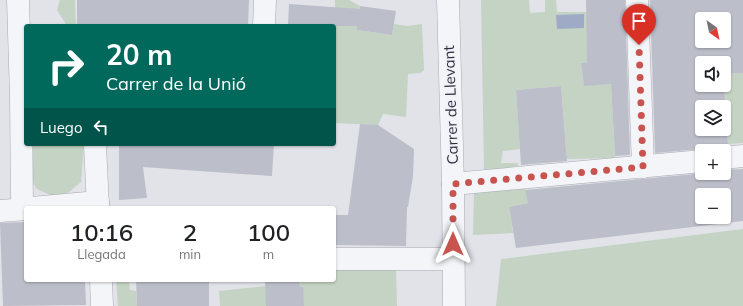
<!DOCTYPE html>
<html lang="es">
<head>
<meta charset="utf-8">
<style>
	body { margin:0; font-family:Mulish,sans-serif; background:#f6f6f6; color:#202124; height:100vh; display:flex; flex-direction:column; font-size:15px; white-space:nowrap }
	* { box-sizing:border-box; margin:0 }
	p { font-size:13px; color:#757577 }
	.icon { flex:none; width:22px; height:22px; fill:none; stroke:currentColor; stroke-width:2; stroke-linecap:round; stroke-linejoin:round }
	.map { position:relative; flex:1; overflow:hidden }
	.details { position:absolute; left:24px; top:206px; width:312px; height:76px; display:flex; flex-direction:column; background:#fff; border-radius:4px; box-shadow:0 1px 3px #0004 }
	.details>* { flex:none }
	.banner { position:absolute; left:24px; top:24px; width:312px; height:122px; border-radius:4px; box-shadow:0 1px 3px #0004; background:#00695c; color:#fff; overflow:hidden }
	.needle { width:26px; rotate:147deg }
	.tools { position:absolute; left:695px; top:12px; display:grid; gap:8px }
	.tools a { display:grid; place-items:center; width:36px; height:36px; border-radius:4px; background:#fff; box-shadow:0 1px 3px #0004; font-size:20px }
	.pin { position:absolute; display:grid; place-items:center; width:34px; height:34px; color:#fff; margin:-41px -17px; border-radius:50% 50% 50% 0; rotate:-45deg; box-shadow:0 0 4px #0007 }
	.pin .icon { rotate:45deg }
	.me { position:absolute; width:44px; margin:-22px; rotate:0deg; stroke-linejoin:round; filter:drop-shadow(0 0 3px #0008) }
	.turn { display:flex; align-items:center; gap:14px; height:84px; padding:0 16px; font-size:18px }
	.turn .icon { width:52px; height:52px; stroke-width:2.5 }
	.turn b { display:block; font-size:28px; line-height:34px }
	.then { display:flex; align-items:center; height:38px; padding:0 16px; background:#0003; gap:8px; font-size:15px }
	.eta { display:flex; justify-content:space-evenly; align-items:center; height:68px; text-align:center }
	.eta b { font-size:24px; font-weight:600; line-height:28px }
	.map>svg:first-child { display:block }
	.green { fill:#c4d3c3 }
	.water { fill:#9faac7 }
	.building { fill:#bcbec9; fill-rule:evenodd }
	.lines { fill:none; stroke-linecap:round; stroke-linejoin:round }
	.minor-casing { stroke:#a7a9b3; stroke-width:23 }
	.minor { stroke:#f4f5f8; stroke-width:22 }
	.route { stroke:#c7544e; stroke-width:7; stroke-dasharray:0 12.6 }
	.labels { text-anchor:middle; stroke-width:3; stroke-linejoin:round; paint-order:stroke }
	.street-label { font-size:15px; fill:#2b2e40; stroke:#f1f2f7 }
</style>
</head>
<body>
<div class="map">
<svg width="743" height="306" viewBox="0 0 743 306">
	<rect width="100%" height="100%" fill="#e2e3e9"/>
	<g class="green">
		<path d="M 60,0 L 75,0 L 76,26 L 67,26 L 57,10 Z"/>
		<path d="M 335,0 L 349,0 L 360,6 L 357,30 L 392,35 L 394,24 L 407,26 L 422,24 L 424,70 L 420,73 L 408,74 L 406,117 L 383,114 L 378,125 L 334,123 Z"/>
		<path d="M 481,0 L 529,0 L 530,13 L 545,12 L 545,0 L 556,0 L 557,12 L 586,12 L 601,59 L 581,63 L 584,85 L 611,84 L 615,158 L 567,159 L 561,86 L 516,90 L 520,149 L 503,151 L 501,163 L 518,163 L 518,166 L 490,170 L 484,169 Z"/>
		<path d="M 743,73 L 743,143 L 728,144 L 724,74 Z"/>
		<path d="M 26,144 L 84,144 L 81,182 L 68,193 L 52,196 L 37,189 L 29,177 Z"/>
		<path d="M 525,187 L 528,203 L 509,207 L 513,233 L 473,235 L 474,191 Z"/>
		<path d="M 743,229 L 743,306 L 496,306 L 501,259 Z"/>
		<path d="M 334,267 L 396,267 L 397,306 L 301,306 L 303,287 L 299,286 L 299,280 L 334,280 Z"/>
		<path d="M 116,280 L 129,280 L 130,290 L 136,291 L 137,306 L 118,306 Z"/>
		<path d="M 266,286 L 266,306 L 220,306 L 219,291 Z"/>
	</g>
	<path class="water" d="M 584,14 L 584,28 L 557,29 L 556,15 Z"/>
	<g class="building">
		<path d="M 77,0 L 249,0 L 248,26 L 77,26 Z"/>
		<path d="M 586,0 L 625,0 L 630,155 L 615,156 L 611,84 L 584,86 L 581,63 L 587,62 Z"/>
		<path d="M 650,0 L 743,0 L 743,73 L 724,74 L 724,63 L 702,63 L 702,85 L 724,85 L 724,83 L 728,145 L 717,148 L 714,151 L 701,149 L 655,153 ZM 702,19 L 724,19 L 724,41 L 702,41 ZM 702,107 L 724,107 L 724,129 L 702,129 Z"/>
		<path d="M 289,4 L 360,9 L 360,6 L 396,11 L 392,35 L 357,30 L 357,26 L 288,26 Z"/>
		<path d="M 561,86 L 567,161 L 521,165 L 516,90 Z"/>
		<path d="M 360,124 L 378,125 L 414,149 L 413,176 L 408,207 L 407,207 L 406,246 L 334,245 L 334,215 L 348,215 Z"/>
		<path d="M 119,144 L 274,144 L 272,176 L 143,167 L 147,198 L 119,200 Z"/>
		<path d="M 743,169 L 743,221 L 516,248 L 509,207 L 528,203 L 525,190 L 705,173 L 724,173 L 724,170 ZM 702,195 L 724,195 L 724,217 L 702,217 Z"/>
		<path d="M 26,222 L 26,280 L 85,280 L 86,305 L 3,306 L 0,223 Z"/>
		<path d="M 136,280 L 209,280 L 209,306 L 137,306 Z"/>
		<path d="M 265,280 L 299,280 L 299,286 L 303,287 L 304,306 L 266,306 Z"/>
	</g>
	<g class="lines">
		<defs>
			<g id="minor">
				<path d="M 18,0 L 21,97 L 22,209"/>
				<path d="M 448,0 L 453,184 L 454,306"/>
				<path d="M 637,0 L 643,167"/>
				<path d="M 264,26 L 265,0"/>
				<path d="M 95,144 L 98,208"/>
				<path d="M 724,158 L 743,156"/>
				<path d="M 453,184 L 702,161"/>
				<path d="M 32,208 L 98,202"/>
				<path d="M 0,211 L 26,209"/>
				<path d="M 334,259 L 453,259"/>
				<path d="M 101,280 L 102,306"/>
			</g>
		</defs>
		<use href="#minor" class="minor-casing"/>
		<use href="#minor" class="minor"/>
	</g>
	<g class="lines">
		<path class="route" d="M 453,244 L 453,184 L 643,167 L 639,45"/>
	</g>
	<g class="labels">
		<g class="street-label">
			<text transform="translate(451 105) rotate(-92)" y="5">Carrer de Llevant</text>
		</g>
	</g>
</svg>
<div class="tools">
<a><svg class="needle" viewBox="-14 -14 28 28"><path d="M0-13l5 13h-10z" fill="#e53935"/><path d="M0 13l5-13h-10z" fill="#757577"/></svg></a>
<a><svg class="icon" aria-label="sound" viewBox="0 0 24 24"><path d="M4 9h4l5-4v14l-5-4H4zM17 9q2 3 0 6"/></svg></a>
<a><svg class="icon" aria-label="layers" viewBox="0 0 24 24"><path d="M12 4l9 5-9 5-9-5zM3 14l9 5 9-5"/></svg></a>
<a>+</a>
<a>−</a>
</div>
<div class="pin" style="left:639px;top:45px;background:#d93025"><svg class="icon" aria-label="arrive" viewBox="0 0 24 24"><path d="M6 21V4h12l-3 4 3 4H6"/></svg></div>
<svg class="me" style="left:453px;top:244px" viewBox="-20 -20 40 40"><path d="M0-17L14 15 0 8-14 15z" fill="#c7544e" stroke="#fff" stroke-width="4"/></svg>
<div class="banner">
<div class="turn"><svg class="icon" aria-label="right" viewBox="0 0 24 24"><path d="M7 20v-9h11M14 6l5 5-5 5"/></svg><div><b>20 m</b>Carrer de la Unió</div></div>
<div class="then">Luego<svg class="icon" aria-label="left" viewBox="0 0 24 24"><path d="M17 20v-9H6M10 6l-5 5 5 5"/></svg></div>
</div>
<section class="details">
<div class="eta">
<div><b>10:16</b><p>Llegada</p></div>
<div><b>2</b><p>min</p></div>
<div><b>100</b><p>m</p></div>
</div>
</section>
</div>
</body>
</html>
